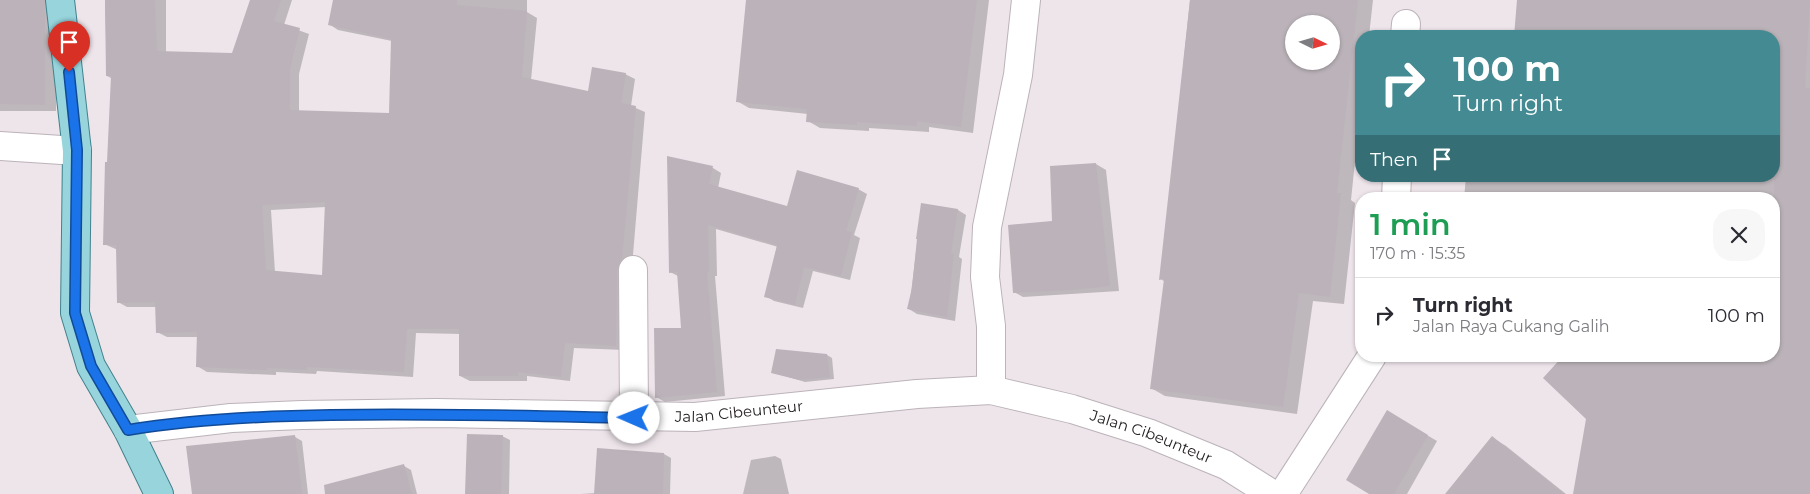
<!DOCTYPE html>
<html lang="en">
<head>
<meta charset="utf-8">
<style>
	body { margin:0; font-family:Montserrat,sans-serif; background:#f7f7f7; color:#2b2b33; height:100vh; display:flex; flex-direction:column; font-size:19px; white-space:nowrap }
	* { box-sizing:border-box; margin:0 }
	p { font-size:16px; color:#7c7c81 }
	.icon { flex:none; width:28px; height:28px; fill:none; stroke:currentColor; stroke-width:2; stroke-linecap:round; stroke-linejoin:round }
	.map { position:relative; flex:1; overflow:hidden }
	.details { position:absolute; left:1355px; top:192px; width:425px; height:170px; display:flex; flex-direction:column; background:#fff; border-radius:20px; box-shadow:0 1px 4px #0004 }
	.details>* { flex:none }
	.guide { position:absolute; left:1355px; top:30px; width:425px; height:152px; border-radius:20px; box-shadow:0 1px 4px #0004; background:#438a92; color:#fff; overflow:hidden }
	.needle { width:32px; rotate:95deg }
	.buttons { position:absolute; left:1285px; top:15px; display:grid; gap:10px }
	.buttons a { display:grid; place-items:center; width:55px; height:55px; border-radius:50%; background:#fff; box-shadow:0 1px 4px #0004; font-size:25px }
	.pin { position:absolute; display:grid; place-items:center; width:42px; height:42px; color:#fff; margin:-51px -21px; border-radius:50% 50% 50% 0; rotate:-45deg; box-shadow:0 0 5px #0007 }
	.pin .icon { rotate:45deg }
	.me { position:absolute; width:55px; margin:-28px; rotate:271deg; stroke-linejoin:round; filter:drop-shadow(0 0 4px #0008) }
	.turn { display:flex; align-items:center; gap:18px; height:105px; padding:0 15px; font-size:22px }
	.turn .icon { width:65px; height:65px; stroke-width:2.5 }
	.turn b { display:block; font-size:35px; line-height:42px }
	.then { display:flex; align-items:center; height:48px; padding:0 15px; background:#0003; gap:10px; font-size:19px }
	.round { display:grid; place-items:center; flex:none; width:52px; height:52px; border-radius:20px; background:#f7f7f7 }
	.head { display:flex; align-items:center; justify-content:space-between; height:85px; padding:0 15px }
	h1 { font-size:30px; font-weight:600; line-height:38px; color:#1e9e55 }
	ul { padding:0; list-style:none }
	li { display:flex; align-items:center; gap:15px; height:75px; padding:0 15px; border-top:1px solid #e1e1e2 }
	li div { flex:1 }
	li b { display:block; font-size:19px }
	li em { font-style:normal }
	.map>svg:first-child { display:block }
	.shadow { fill:#0003; fill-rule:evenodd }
	.building { fill:#bbb3b9; fill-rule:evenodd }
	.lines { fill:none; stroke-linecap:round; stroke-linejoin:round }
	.minor-casing { stroke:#bbb3b9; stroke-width:30 }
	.major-casing { stroke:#42828c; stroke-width:30 }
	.minor { stroke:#fff; stroke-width:28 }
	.major { stroke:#97d4dc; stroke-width:28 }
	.route-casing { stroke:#114b97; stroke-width:12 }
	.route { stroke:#1a73e8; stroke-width:9 }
	.labels { text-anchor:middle; stroke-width:4; stroke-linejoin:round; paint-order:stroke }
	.street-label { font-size:15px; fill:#252124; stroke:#eee5eb }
</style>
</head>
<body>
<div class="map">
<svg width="1810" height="494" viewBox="0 0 1810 494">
	<rect width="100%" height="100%" fill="#eee5eb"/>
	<g class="shadow">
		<path d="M 0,0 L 44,0 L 57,7 L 56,111 L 0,111 Z"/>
		<path d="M 105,0 L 166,0 L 166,53 L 233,54 L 251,0 L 292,0 L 284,25 L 309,34 L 299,74 L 299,111 L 390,115 L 392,41 L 338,30 L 329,24 L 334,0 L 527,0 L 527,12 L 537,18 L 531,80 L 589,93 L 625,74 L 635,79 L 631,106 L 645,112 L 625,350 L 574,348 L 570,381 L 527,376 L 527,381 L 470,381 L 460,376 L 461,334 L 416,333 L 413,377 L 317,371 L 316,374 L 276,372 L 276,375 L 207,372 L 197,366 L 198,337 L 167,337 L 157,332 L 157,307 L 127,307 L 118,302 L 118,250 L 104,244 L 113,79 L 107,76 ZM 326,207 L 324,277 L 275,272 L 271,210 Z"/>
		<path d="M 748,0 L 989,0 L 973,133 L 929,127 L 929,132 L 869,128 L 869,131 L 820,128 L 808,121 L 808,114 L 749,108 L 737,101 Z"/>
		<path d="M 1190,0 L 1373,0 L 1369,36 L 1361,36 L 1361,104 L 1351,200 L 1355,203 L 1344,304 L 1313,301 L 1297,414 L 1165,396 L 1151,388 L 1165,282 L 1161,279 ZM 1294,24 L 1331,24 L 1331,61 L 1294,61 Z"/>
		<path d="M 1518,0 L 1810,0 L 1810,494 L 1574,494 L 1774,356 L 1774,199 L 1464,199 L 1466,176 L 1774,176 L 1774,36 L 1515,36 Z"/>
		<path d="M 669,158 L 713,168 L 721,173 L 718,188 L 788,207 L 858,189 L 867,194 L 854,235 L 860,238 L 850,280 L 813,271 L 803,308 L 774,301 L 766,296 L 778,247 L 716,229 L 717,276 L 715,276 L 725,396 L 665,402 L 656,397 L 682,329 L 678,276 L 670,272 Z"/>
		<path d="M 1096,164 L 1106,170 L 1119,291 L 1023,297 L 1014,292 L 1053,222 Z"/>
		<path d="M 922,204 L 958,210 L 966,215 L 959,257 L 962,259 L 955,321 L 917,314 L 909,309 Z"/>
		<path d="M 827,355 L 832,358 L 834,379 L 805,382 L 772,372 Z"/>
		<path d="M 1388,412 L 1437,441 L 1407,494 L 1372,494 Z"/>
		<path d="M 502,436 L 510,440 L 509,494 L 467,494 Z"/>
		<path d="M 295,437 L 302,441 L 308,494 L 211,494 Z"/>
		<path d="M 1493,438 L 1506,446 L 1566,494 L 1447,494 Z"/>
		<path d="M 664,454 L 671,458 L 670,494 L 581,494 L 596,493 Z"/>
		<path d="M 775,456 L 781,459 L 789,494 L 743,494 L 751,460 Z"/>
		<path d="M 404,466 L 411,470 L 417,494 L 328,494 Z"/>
	</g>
	<g class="building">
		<path d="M 0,0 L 45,0 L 45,105 L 0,104 Z"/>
		<path d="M 105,0 L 155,0 L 157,51 L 232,53 L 250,0 L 281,0 L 274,21 L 300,28 L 290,69 L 290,110 L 389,113 L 391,39 L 328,25 L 333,0 L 457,0 L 457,5 L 527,11 L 522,77 L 588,91 L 592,67 L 626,73 L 621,103 L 636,106 L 622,259 L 617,270 L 616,346 L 565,343 L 561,377 L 518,372 L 518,376 L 459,376 L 459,329 L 407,329 L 404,372 L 307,367 L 307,370 L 267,368 L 267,370 L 196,367 L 197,332 L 156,333 L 155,302 L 117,303 L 116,245 L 103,245 L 105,162 L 107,162 L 111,76 L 106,76 ZM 325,202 L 322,275 L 266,270 L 262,205 Z"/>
		<path d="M 746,0 L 977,0 L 961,127 L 917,121 L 917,126 L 857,122 L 857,125 L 806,122 L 807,109 L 736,102 Z"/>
		<path d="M 1190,0 L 1358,0 L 1337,193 L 1341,193 L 1330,297 L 1299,293 L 1283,407 L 1150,389 L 1164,279 L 1159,280 ZM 1294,24 L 1331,24 L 1331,61 L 1294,61 Z"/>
		<path d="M 1517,0 L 1810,0 L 1805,88 L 1810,88 L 1810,494 L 1573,494 L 1586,419 L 1543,378 L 1563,356 L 1774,356 L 1774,36 L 1514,36 Z"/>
		<path d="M 667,156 L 713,166 L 709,184 L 787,206 L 797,170 L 859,188 L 846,231 L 852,232 L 841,276 L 804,267 L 795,305 L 764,297 L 777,245 L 708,225 L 709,272 L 707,272 L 717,392 L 655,398 L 654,328 L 681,328 L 677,272 L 669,273 Z"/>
		<path d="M 1096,163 L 1110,286 L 1073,290 L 1013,293 L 1008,225 L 1052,221 L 1050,166 Z"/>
		<path d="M 921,203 L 958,209 L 951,253 L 954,253 L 947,317 L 907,309 L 912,288 L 917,239 L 916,239 Z"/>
		<path d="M 776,349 L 827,354 L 830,377 L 799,380 L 771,373 Z"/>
		<path d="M 1387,410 L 1428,435 L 1394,494 L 1369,494 L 1346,480 Z"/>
		<path d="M 467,434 L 503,435 L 501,494 L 465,494 Z"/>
		<path d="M 295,435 L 302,494 L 192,494 L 186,446 Z"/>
		<path d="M 1492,436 L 1564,494 L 1445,494 Z"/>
		<path d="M 597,448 L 664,453 L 663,494 L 594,494 Z"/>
		<path d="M 404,464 L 412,494 L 325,494 L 324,485 Z"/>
	</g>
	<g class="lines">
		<defs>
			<g id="minor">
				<path d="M 1405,36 L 1406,24"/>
				<path d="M 0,146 L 77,151"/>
				<path d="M 1396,199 L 1397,176"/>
				<path d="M 633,270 L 634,418"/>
				<path d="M 991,390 L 991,326 L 985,277 L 987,227 L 1018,75 L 1026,0"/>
				<path id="s1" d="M 128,430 L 231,418 L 302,415 L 436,413 L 695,417 L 917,394 L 991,390 L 1072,409 L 1148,433 L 1226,465 L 1272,494"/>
				<path d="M 1283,494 L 1372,356"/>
			</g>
			<path id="major" d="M 60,0 L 77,151 L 75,313 L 91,366 L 128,430 L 159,494"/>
		</defs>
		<use href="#minor" class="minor-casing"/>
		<use href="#major" class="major-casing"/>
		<use href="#minor" class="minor"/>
		<use href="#major" class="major"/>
	</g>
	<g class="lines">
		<defs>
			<path id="route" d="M 69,72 L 77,150 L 75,313 L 91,366 L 128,430 C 195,419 263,416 331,415 C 432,413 533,416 634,418"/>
		</defs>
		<use href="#route" class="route-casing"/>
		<use href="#route" class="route"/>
	</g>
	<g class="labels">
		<g class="street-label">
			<text dy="5" stroke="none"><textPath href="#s1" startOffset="612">Jalan Cibeunteur</textPath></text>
			<text dy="5" stroke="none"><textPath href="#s1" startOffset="1032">Jalan Cibeunteur</textPath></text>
		</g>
	</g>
</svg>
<div class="buttons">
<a><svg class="needle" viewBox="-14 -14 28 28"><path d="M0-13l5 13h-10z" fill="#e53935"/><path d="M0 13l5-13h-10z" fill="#7c7c81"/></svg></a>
</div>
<div class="pin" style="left:69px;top:72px;background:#d93025"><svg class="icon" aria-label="arrive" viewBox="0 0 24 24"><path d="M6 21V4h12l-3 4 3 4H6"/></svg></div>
<svg class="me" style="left:634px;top:418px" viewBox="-20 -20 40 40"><circle r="19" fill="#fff"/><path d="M0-13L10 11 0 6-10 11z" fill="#1a73e8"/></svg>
<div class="guide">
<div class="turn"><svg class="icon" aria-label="right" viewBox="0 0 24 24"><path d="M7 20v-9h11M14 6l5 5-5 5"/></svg><div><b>100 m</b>Turn right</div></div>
<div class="then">Then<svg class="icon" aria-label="arrive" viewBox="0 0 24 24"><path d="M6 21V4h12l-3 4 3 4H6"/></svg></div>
</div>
<section class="details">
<div class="head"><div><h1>1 min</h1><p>170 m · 15:35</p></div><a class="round"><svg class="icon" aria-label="close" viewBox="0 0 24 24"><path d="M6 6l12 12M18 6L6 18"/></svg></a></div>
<ul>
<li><svg class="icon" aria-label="right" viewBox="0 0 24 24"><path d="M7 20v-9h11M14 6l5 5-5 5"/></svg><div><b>Turn right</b><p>Jalan Raya Cukang Galih</p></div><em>100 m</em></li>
</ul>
</section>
</div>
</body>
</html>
